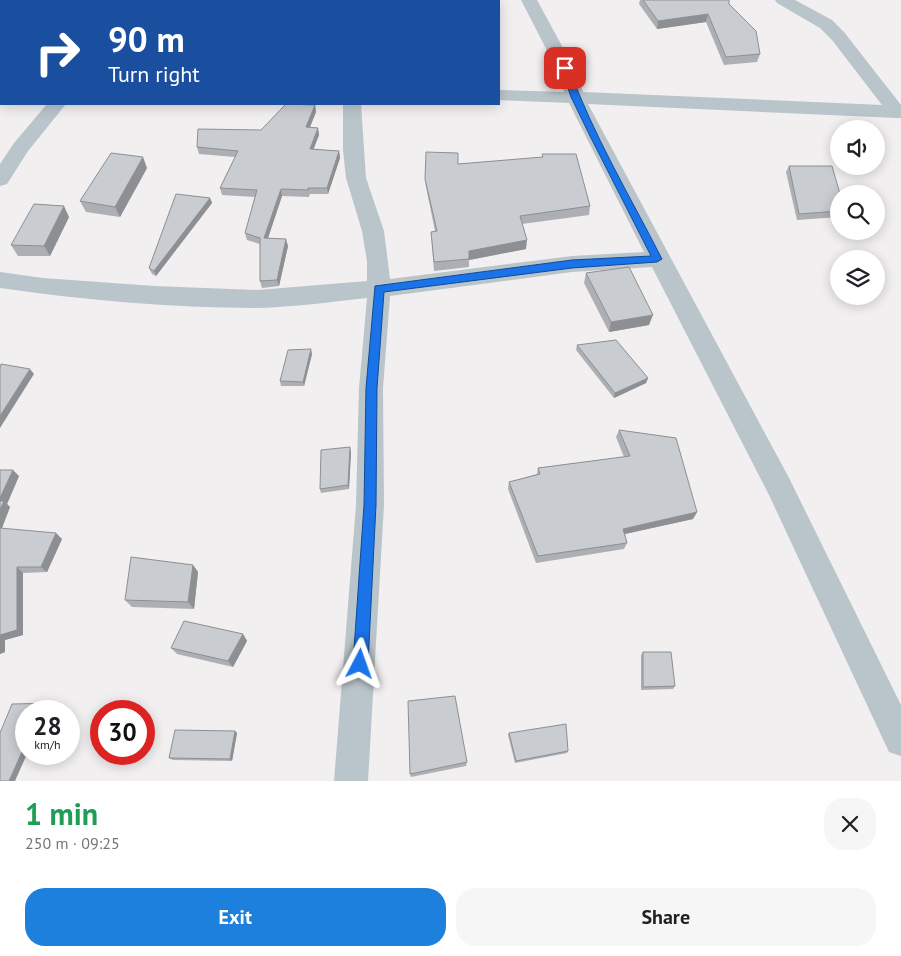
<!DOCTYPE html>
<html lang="en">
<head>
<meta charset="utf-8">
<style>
	body { margin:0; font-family:"PT Sans",sans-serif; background:#f6f6f6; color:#202124; height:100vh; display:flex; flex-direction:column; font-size:19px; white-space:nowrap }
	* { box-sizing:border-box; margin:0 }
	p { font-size:16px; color:#757577 }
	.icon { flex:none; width:28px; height:28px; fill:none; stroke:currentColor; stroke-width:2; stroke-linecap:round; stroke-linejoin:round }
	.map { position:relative; height:781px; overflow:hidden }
	.side { display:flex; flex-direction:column; background:#fff; flex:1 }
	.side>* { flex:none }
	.banner { position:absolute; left:0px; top:0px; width:500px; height:105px; box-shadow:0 2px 12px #0003; background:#1a4fa0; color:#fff; overflow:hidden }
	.controls { position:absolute; left:830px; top:120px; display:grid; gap:10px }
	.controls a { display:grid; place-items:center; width:55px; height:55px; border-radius:50%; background:#fff; box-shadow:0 2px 12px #0003; font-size:25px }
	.speed { position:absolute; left:15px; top:700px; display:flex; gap:10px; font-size:25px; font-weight:700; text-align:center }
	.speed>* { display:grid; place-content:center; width:65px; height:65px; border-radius:50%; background:#fff; box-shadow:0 2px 12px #0003; line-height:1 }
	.speed small { font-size:12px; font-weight:400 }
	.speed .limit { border:8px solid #d22; background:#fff; color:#111 }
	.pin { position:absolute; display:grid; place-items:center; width:42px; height:42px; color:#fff; margin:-21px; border-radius:10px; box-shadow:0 2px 8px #0006 }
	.me { position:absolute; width:55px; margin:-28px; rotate:4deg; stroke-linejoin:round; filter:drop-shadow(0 0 4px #0008) }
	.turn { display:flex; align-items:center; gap:18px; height:105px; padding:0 25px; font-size:22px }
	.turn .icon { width:65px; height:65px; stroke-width:2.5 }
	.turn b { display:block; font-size:35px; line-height:42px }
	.round { display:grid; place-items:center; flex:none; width:52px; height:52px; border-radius:20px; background:#f6f6f6 }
	.overview { display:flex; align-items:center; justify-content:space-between; height:85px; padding:0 25px }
	h1 { font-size:30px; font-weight:700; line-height:38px; color:#1e9e55 }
	.button { display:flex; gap:10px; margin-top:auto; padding:10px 25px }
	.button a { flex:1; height:58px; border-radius:20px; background:#1d80dd; color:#fff; font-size:20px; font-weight:700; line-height:58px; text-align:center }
	.button a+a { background:#f6f6f6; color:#202124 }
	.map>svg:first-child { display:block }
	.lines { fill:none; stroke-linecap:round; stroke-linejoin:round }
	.street { fill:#bac4cb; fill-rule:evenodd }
	.wall { fill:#adafb4 }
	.shaded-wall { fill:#8d8f92 }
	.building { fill:#c9ccd1; stroke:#8d8f92 }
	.route { fill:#1a73e8; stroke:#114b97 }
</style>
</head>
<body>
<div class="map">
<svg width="901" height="781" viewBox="0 0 901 781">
	<rect width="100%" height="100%" fill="#f1efef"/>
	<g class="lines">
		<g class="street">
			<rect x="330" y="0" width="16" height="1"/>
			<path d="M 521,0 L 537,0 L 574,68 L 583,92 L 882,105 L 832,40 L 820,28 L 777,3 L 775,0 L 795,0 L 832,20 L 844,32 L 901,105 L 901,118 L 897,118 L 588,104 L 789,478 L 901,705 L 901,756 L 889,752 L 769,495 L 652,267 L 572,272 L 390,296 L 383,388 L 384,505 L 368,781 L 334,781 L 356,505 L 359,388 L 367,298 C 331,302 293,307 257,308 C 172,308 84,300 0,288 L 0,272 L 43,278 L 154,286 L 258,290 L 367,281 L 367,261 L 362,231 L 346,178 L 343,150 L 343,104 L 361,104 L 366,178 L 384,231 L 390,279 L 572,256 L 644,252 L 569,103 L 499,100 L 499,90 L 564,92 L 556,68 Z"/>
			<rect x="0" y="78" width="1" height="11"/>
			<path d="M 47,104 L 66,104 L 28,151 L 7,184 L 0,186 L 0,164 L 14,143 Z"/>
		</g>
	</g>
	<g class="wall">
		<path d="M 640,0 L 729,0 L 729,4 L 760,54 L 757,62 L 724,65 L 706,22 L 657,29 L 639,4 Z"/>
		<path d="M 315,105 L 316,112 L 310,127 L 318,128 L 319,135 L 313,149 L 339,151 L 340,158 L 328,194 L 310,194 L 309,197 L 282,196 L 268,238 L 288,246 L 279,286 L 262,288 L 260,281 L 260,244 L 247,240 L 245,233 L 255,197 L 222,195 L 220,188 L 235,157 L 199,154 L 197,147 L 261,130 Z"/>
		<path d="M 542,154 L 590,206 L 589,215 L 522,224 L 526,249 L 469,260 L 469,267 L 434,271 L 431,232 L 435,231 L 426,187 L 425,179 L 458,164 L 542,158 Z"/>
		<path d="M 789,166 L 839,194 L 839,217 L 797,220 L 786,172 Z"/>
		<path d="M 147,168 L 120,217 L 86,212 L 80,201 Z"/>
		<path d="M 210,198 L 212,203 L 156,276 L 152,274 L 149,268 Z"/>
		<path d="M 69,217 L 50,256 L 18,256 L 11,245 Z"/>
		<path d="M 586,273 L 649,325 L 609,332 L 584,283 Z"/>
		<path d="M 577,345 L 648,378 L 646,383 L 614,398 L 576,350 Z"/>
		<path d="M 312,354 L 304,386 L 281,386 L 280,381 Z"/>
		<path d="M 619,430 L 697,512 L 693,519 L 625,534 L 627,543 L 624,549 L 536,563 L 508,489 L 509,482 L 537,474 L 538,468 L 624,457 L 616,437 Z"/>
		<path d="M 351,452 L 349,489 L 321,493 L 320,489 Z"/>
		<path d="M 0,470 L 19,476 L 7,504 L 10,507 L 2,528 L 62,539 L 47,572 L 23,573 L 23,635 L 5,640 L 5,652 L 0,654 Z"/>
		<path d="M 193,565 L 198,572 L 194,609 L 132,607 L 125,600 Z"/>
		<path d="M 243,634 L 247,641 L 233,667 L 177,654 L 171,648 Z"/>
		<path d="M 643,652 L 675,686 L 673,689 L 641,690 L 641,655 Z"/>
		<path d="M 235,731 L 237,733 L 232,761 L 173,760 L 169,758 Z"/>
		<path d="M 509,733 L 568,751 L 567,753 L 515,763 L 508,735 Z"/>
		<path d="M 467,762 L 466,766 L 411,777 L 410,774 Z"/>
	</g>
	<g class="shaded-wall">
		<path d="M 708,14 L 706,22 L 657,29 L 658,21 Z"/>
		<path d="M 315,105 L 316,112 L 307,134 L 306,127 Z"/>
		<path d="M 318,128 L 319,135 L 311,156 L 310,149 Z"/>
		<path d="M 339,151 L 340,158 L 328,194 L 327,188 Z"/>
		<path d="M 143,157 L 147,168 L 120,217 L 115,207 Z"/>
		<path d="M 281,189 L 282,196 L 266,244 L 264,238 Z"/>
		<path d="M 210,198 L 212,203 L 156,276 L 154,271 Z"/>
		<path d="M 64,206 L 69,217 L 50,256 L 44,246 Z"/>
		<path d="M 286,239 L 288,246 L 279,286 L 277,280 Z"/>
		<path d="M 527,240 L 526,249 L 469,260 L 469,251 Z"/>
		<path d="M 653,315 L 649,325 L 609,332 L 611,322 Z"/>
		<path d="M 311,349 L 312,354 L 304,386 L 303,382 Z"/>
		<path d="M 30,369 L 34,374 L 0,428 L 0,416 Z"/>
		<path d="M 648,378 L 646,383 L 614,398 L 615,393 Z"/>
		<path d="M 350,447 L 351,452 L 349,489 L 348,485 Z"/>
		<path d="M 13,470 L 19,476 L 7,504 L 10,507 L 0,533 L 0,498 Z"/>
		<path d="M 697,512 L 693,519 L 620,535 L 623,529 Z"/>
		<path d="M 56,533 L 62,539 L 47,572 L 41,567 Z"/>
		<path d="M 193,565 L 198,572 L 194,609 L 188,602 Z"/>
		<path d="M 17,567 L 23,573 L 23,635 L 5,640 L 5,652 L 0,654 L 0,635 Z"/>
		<path d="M 243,634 L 247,641 L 233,667 L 228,661 Z"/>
		<path d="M 60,703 L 64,706 L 61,711 L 55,711 Z"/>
		<path d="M 235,731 L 237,733 L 232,761 L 230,759 Z"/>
		<path d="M 26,743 L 26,754 L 27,754 L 15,781 L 9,781 Z"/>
	</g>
	<g class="building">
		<path d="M 30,0 L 72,0 L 71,1 L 29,1 Z"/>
		<path d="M 181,0 L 292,0 L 291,1 L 180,1 Z"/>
		<rect x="388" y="0" width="96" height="1"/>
		<path d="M 643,0 L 729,0 L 729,4 L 756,31 L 760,54 L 726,57 L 708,14 L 658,21 Z"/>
		<path d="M 286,104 L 315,105 L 306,127 L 318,128 L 310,149 L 339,151 L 327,188 L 308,188 L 308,190 L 281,189 L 264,238 L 286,239 L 277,280 L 260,281 L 260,238 L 245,233 L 257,190 L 220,188 L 238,151 L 197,147 L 198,129 L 261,130 Z"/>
		<path d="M 426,152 L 458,153 L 458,164 L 543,157 L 542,154 L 576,154 L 590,206 L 520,216 L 527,240 L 469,251 L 469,259 L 434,262 L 431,232 L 437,231 L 425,179 Z"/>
		<path d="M 111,153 L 143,157 L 115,207 L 80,201 Z"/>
		<path d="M 789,166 L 832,166 L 840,194 L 839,194 L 839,211 L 799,214 Z"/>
		<path d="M 176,194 L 210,198 L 154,271 L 149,268 Z"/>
		<path d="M 34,204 L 64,206 L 44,246 L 11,245 Z"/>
		<path d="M 629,267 L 653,315 L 611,322 L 586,273 Z"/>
		<path d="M 616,340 L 648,378 L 615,393 L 577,345 Z"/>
		<path d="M 311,349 L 303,382 L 280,381 L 288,350 Z"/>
		<path d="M 1,364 L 30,369 L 0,416 L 0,368 Z"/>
		<path d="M 619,430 L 676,438 L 697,512 L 623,529 L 627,543 L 538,556 L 509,482 L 540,474 L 538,468 L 630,456 Z"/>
		<path d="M 350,447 L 348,485 L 320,489 L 321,450 Z"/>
		<path d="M 0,470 L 13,470 L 0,498 Z"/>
		<path d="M 0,501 L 4,501 L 0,510 Z"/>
		<path d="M 0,528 L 56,533 L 41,567 L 17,567 L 17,630 L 0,635 Z"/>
		<path d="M 131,557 L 193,565 L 188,602 L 125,600 Z"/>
		<path d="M 184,621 L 243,634 L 228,661 L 171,648 Z"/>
		<path d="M 643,652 L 671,652 L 675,686 L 643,687 Z"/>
		<path d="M 455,696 L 467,762 L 410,774 L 408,701 Z"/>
		<path d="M 60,703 L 55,711 L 26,711 L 26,743 L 9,781 L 0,781 L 0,733 L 12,704 Z"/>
		<path d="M 566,724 L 568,751 L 516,761 L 509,733 Z"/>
		<path d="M 175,730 L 235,731 L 230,759 L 169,758 Z"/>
	</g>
	<path class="route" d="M 565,66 L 569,68 C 593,135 630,196 662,259 L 657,262 L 572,268 L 384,292 L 377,388 L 376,505 L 368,664 L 366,669 L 360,671 L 355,669 L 353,664 L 364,505 L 366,388 L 375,286 L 572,260 L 651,256 L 590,136 L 571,97 L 561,68 Z"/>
</svg>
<div class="controls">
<a><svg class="icon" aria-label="sound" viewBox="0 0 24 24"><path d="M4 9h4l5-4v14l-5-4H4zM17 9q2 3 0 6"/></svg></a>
<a><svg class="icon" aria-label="search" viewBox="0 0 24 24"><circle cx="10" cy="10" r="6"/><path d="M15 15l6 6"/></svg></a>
<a><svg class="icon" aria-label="layers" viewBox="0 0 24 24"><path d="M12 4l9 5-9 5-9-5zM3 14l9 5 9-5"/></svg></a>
</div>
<div class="speed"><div>28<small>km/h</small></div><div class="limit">30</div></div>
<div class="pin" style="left:565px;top:68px;background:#d93025"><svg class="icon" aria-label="arrive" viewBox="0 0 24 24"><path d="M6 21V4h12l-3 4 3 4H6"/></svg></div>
<svg class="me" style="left:360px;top:664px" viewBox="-20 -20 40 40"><path d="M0-17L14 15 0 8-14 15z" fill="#1a73e8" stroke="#fff" stroke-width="4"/></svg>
<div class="banner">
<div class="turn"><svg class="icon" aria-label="right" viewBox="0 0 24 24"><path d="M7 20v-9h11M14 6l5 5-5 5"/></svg><div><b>90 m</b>Turn right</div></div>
</div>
</div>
<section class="side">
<div class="overview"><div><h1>1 min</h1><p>250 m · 09:25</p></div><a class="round"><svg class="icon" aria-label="close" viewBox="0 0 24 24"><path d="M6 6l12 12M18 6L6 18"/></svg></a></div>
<div class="button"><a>Exit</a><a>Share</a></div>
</section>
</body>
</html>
